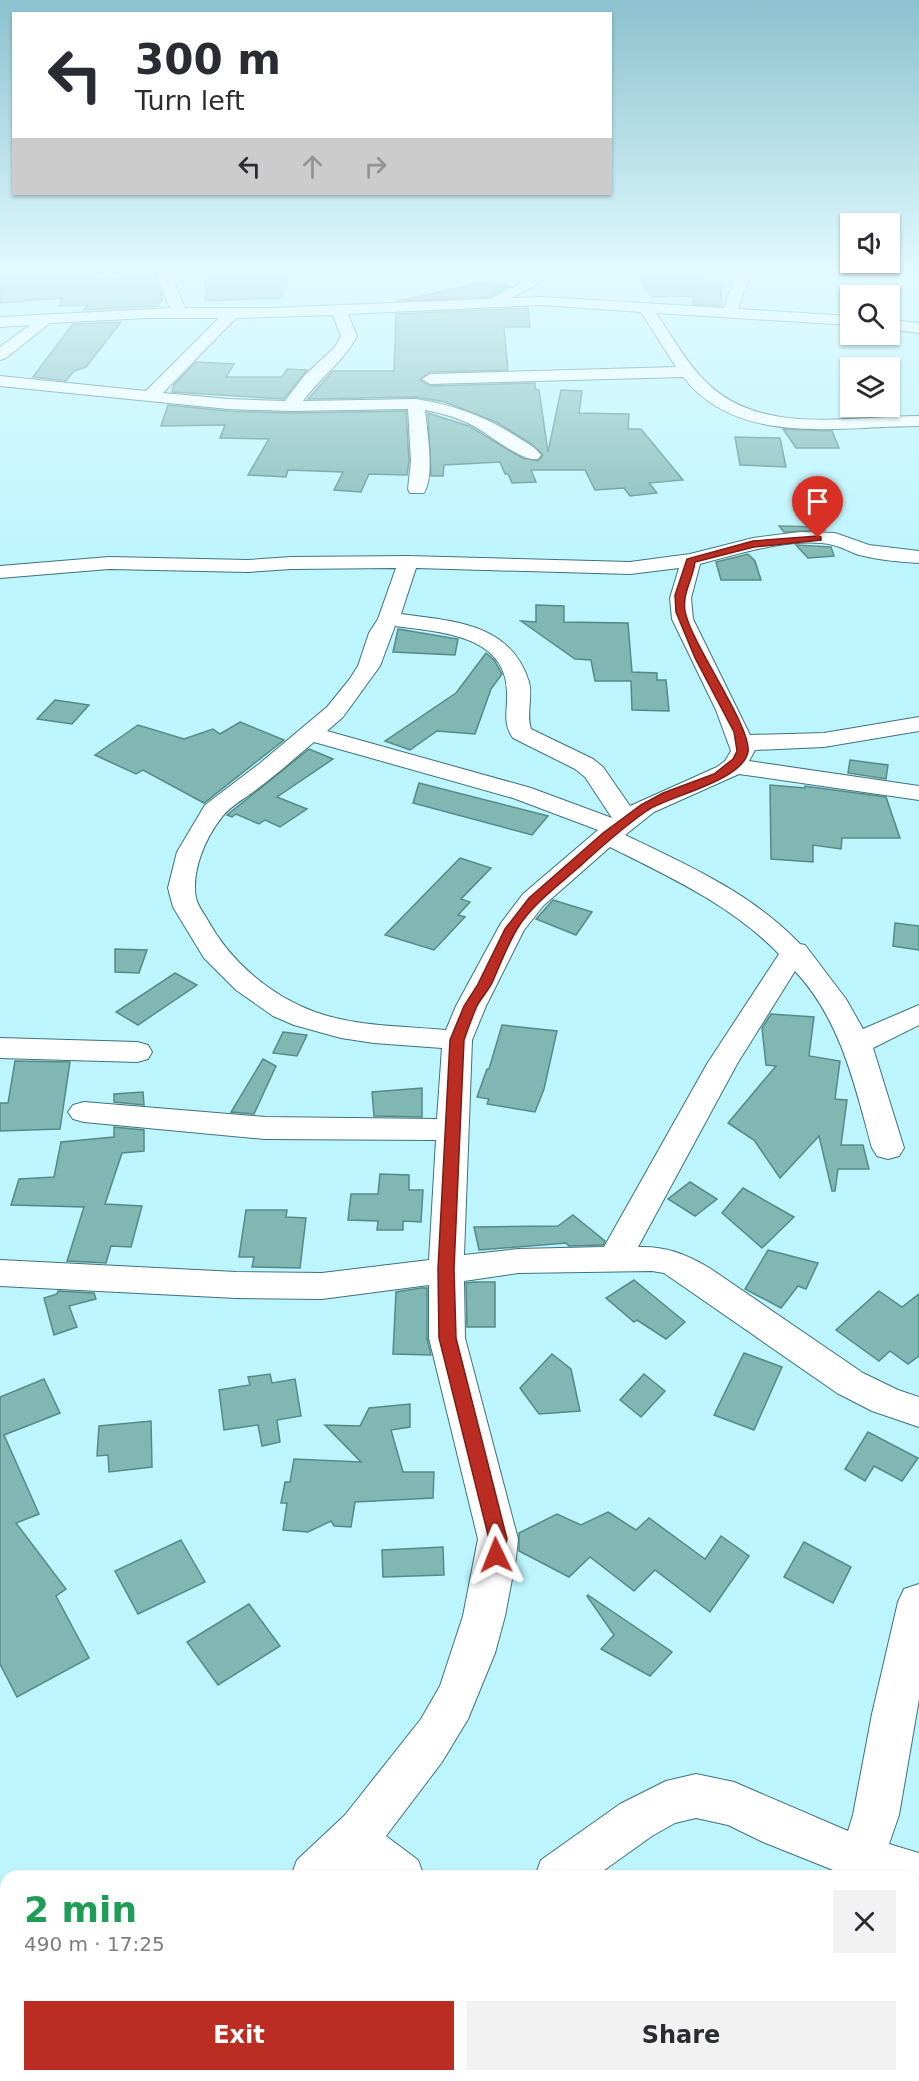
<!DOCTYPE html>
<html lang="en">
<head>
<meta charset="utf-8">
<style>
	body { margin:0; font-family:"DejaVu Sans",sans-serif; background:#f2f2f3; color:#2b2b33; height:100vh; display:flex; flex-direction:column; font-size:22px; white-space:nowrap }
	* { box-sizing:border-box; margin:0 }
	p { font-size:20px; color:#7c7c81 }
	.icon { flex:none; width:33px; height:33px; fill:none; stroke:currentColor; stroke-width:2; stroke-linecap:round; stroke-linejoin:round }
	.map { position:relative; flex:1; overflow:hidden }
	.drawer { position:absolute; left:0px; top:1870px; width:920px; height:212px; display:flex; flex-direction:column; background:#fff; border-radius:18px 18px 0 0; box-shadow:0 2px 4px #0004 }
	.drawer>* { flex:none }
	.guide { position:absolute; left:12px; top:12px; width:600px; height:183px; border-radius:0px; box-shadow:0 2px 4px #0004; background:#fff; color:#2b2b33; overflow:hidden }
	.tools { position:absolute; left:840px; top:213px; display:grid; gap:12px }
	.tools a { display:grid; place-items:center; width:60px; height:60px; border-radius:0px; background:#fff; box-shadow:0 2px 4px #0004; font-size:30px }
	.pin { position:absolute; display:grid; place-items:center; width:51px; height:51px; color:#fff; margin:-62px -26px; border-radius:50% 50% 50% 0; rotate:-45deg; box-shadow:0 0 6px #0007 }
	.pin .icon { rotate:45deg }
	.me { position:absolute; width:66px; margin:-33px; rotate:358deg; stroke-linejoin:round; filter:drop-shadow(0 0 4px #0008) }
	.turn { display:flex; align-items:center; gap:21px; height:126px; padding:0 24px; font-size:27px }
	.turn .icon { width:78px; height:78px; stroke-width:2.5 }
	.turn b { display:block; font-size:42px; line-height:51px }
	.lanes { display:flex; align-items:center; height:57px; padding:0 24px; background:#0003; justify-content:center; gap:30px; direction:ltr }
	.lanes .off { opacity:.35 }
	.round { display:grid; place-items:center; flex:none; width:63px; height:63px; border-radius:0px; background:#f2f2f3 }
	.headline { display:flex; align-items:center; justify-content:space-between; height:102px; padding:0 24px }
	h1 { font-size:36px; font-weight:600; line-height:45px; color:#1e9e55 }
	.cta { display:flex; gap:12px; margin-top:auto; padding:12px 24px }
	.cta a { flex:1; height:69px; border-radius:0px; background:#bb2d22; color:#fff; font-size:24px; font-weight:600; line-height:69px; text-align:center }
	.cta a+a { background:#f2f2f3; color:#2b2b33 }
	.map>svg:first-child { display:block }
	.building { fill:#80b7b2; stroke:#548a85; stroke-width:1.5 }
	.lines { fill:none; stroke-linecap:round; stroke-linejoin:round }
	.street-casing { stroke:#3d727a; stroke-width:2 }
	.street { fill:#fff; fill-rule:evenodd }
	.route { fill:#bb2d22; stroke:#7a1d16; stroke-width:1.5 }
</style>
</head>
<body>
<div class="map">
<svg width="919" height="2081" viewBox="0 0 919 2081">
	<rect width="100%" height="100%" fill="#bdf5ff"/>
	<g class="building">
		<path d="M 43,273 L 96,273 L 98,279 L 155,277 L 163,298 L 158,306 L 84,310 L 87,305 L 59,306 L 62,298 L 0,303 L 0,277 Z"/>
		<path d="M 228,273 L 263,274 L 291,273 L 280,298 L 206,301 L 205,274 Z"/>
		<path d="M 637,273 L 704,273 L 706,281 L 720,281 L 722,306 L 692,304 L 694,296 L 651,297 Z"/>
		<path d="M 491,281 L 510,286 L 489,297 L 398,301 Z"/>
		<path d="M 528,308 L 530,327 L 504,327 L 508,370 L 430,372 L 420,380 L 430,386 L 535,383 L 535,389 L 539,390 L 548,452 L 561,390 L 582,391 L 579,413 L 629,414 L 628,429 L 641,429 L 683,480 L 649,483 L 657,493 L 630,496 L 624,488 L 595,490 L 585,470 L 531,470 L 536,482 L 512,483 L 508,474 L 505,474 L 500,462 L 444,465 L 443,476 L 431,476 L 428,413 L 469,426 L 522,458 L 538,461 L 543,455 L 532,444 L 496,422 L 445,402 L 416,397 L 308,399 L 333,371 L 394,371 L 396,314 Z"/>
		<path d="M 121,322 L 86,367 L 74,371 L 66,381 L 33,377 L 73,324 Z"/>
		<path d="M 196,362 L 234,364 L 226,377 L 282,377 L 287,369 L 307,370 L 284,399 L 172,392 L 174,385 Z"/>
		<path d="M 168,405 L 228,411 L 290,413 L 406,411 L 409,461 L 407,475 L 369,474 L 361,492 L 334,490 L 343,472 L 288,470 L 286,477 L 248,475 L 269,439 L 220,438 L 225,425 L 161,426 Z"/>
		<path d="M 783,429 L 832,431 L 839,448 L 796,448 Z"/>
		<path d="M 735,437 L 780,438 L 786,467 L 740,465 Z"/>
		<path d="M 779,526 L 824,527 L 825,530 L 784,532 Z"/>
		<path d="M 796,545 L 831,547 L 834,556 L 808,558 Z"/>
		<path d="M 748,554 L 755,561 L 761,580 L 721,580 L 716,562 Z"/>
		<path d="M 536,605 L 564,606 L 564,622 L 628,623 L 632,672 L 657,673 L 657,680 L 666,680 L 669,711 L 632,710 L 631,681 L 595,681 L 591,660 L 575,659 L 521,621 L 536,622 Z"/>
		<path d="M 398,629 L 458,639 L 455,655 L 393,652 Z"/>
		<path d="M 486,653 L 494,660 L 502,674 L 491,689 L 475,734 L 437,731 L 410,750 L 385,741 L 456,693 Z"/>
		<path d="M 55,700 L 89,705 L 72,724 L 37,719 Z"/>
		<path d="M 240,722 L 284,740 L 204,803 L 143,770 L 136,774 L 95,755 L 138,725 L 184,739 L 213,729 L 220,734 Z"/>
		<path d="M 309,749 L 333,759 L 277,797 L 307,809 L 280,827 L 265,820 L 259,824 L 236,814 L 232,817 L 227,815 Z"/>
		<path d="M 850,760 L 888,765 L 886,779 L 848,773 Z"/>
		<path d="M 419,783 L 548,816 L 532,835 L 413,803 Z"/>
		<path d="M 770,785 L 805,788 L 805,786 L 886,797 L 900,838 L 842,838 L 841,849 L 813,845 L 813,862 L 771,859 Z"/>
		<path d="M 460,858 L 491,868 L 461,899 L 470,902 L 458,915 L 465,917 L 434,950 L 385,935 Z"/>
		<path d="M 553,900 L 592,912 L 576,935 L 536,919 Z"/>
		<path d="M 895,923 L 919,926 L 919,950 L 893,946 Z"/>
		<path d="M 115,949 L 147,950 L 139,973 L 115,972 Z"/>
		<path d="M 175,973 L 197,985 L 138,1025 L 116,1012 Z"/>
		<path d="M 771,1014 L 814,1017 L 809,1056 L 840,1061 L 835,1099 L 847,1100 L 841,1145 L 863,1145 L 869,1169 L 838,1169 L 835,1191 L 832,1191 L 819,1136 L 780,1178 L 754,1140 L 728,1123 L 776,1066 L 766,1065 L 762,1028 Z"/>
		<path d="M 502,1025 L 557,1031 L 544,1089 L 535,1112 L 487,1104 L 489,1099 L 477,1097 L 487,1069 L 489,1069 Z"/>
		<path d="M 283,1032 L 307,1035 L 297,1056 L 273,1053 Z"/>
		<path d="M 263,1059 L 276,1066 L 254,1114 L 231,1112 Z"/>
		<path d="M 15,1061 L 70,1062 L 60,1129 L 0,1131 L 0,1103 L 8,1103 Z"/>
		<path d="M 422,1088 L 422,1117 L 374,1116 L 372,1092 Z"/>
		<path d="M 143,1092 L 144,1105 L 114,1102 L 114,1094 Z"/>
		<path d="M 114,1127 L 144,1130 L 144,1151 L 122,1153 L 105,1204 L 142,1206 L 131,1247 L 111,1246 L 106,1263 L 67,1261 L 84,1207 L 11,1205 L 19,1179 L 54,1177 L 61,1142 L 114,1137 Z"/>
		<path d="M 380,1174 L 409,1175 L 409,1190 L 423,1190 L 421,1222 L 403,1221 L 403,1230 L 377,1230 L 378,1221 L 348,1220 L 351,1194 L 378,1194 Z"/>
		<path d="M 690,1182 L 717,1199 L 695,1216 L 668,1199 Z"/>
		<path d="M 743,1188 L 794,1217 L 762,1248 L 722,1213 Z"/>
		<path d="M 246,1210 L 287,1210 L 286,1217 L 306,1218 L 300,1268 L 252,1267 L 254,1257 L 239,1257 Z"/>
		<path d="M 573,1215 L 605,1241 L 603,1245 L 569,1246 L 566,1243 L 479,1250 L 474,1227 L 558,1226 Z"/>
		<path d="M 768,1250 L 818,1263 L 806,1289 L 798,1286 L 781,1308 L 745,1289 Z"/>
		<path d="M 634,1280 L 685,1322 L 666,1339 L 637,1320 L 634,1322 L 606,1298 Z"/>
		<path d="M 474,1282 L 495,1282 L 495,1327 L 467,1327 L 466,1283 Z"/>
		<path d="M 421,1288 L 427,1288 L 427,1338 L 431,1355 L 393,1354 L 396,1292 Z"/>
		<path d="M 58,1291 L 94,1293 L 96,1299 L 69,1306 L 77,1327 L 54,1335 L 44,1298 L 57,1294 Z"/>
		<path d="M 879,1291 L 902,1307 L 919,1294 L 919,1356 L 908,1364 L 890,1351 L 879,1361 L 836,1330 Z"/>
		<path d="M 744,1353 L 782,1367 L 754,1430 L 714,1415 Z"/>
		<path d="M 552,1354 L 571,1369 L 580,1411 L 539,1414 L 520,1388 Z"/>
		<path d="M 270,1374 L 272,1383 L 295,1379 L 301,1416 L 277,1420 L 280,1442 L 262,1446 L 258,1425 L 224,1430 L 219,1390 L 250,1385 L 248,1377 Z"/>
		<path d="M 644,1374 L 665,1391 L 641,1417 L 620,1400 Z"/>
		<path d="M 44,1379 L 60,1413 L 4,1435 L 39,1514 L 16,1523 L 66,1589 L 56,1596 L 89,1658 L 17,1697 L 0,1664 L 0,1397 Z"/>
		<path d="M 410,1404 L 410,1427 L 391,1430 L 403,1472 L 434,1472 L 433,1498 L 355,1502 L 351,1527 L 334,1526 L 331,1521 L 308,1532 L 283,1530 L 287,1503 L 281,1503 L 285,1482 L 290,1482 L 294,1459 L 361,1462 L 325,1425 L 360,1426 L 369,1408 Z"/>
		<path d="M 151,1421 L 152,1467 L 109,1472 L 108,1455 L 97,1456 L 99,1426 Z"/>
		<path d="M 868,1432 L 918,1458 L 902,1481 L 874,1466 L 865,1481 L 845,1469 Z"/>
		<path d="M 608,1512 L 636,1530 L 649,1518 L 705,1559 L 721,1536 L 749,1556 L 710,1612 L 655,1570 L 634,1591 L 590,1557 L 569,1577 L 519,1551 L 519,1533 L 557,1514 L 581,1525 Z"/>
		<path d="M 181,1540 L 205,1582 L 138,1614 L 115,1571 Z"/>
		<path d="M 804,1542 L 851,1567 L 833,1603 L 784,1577 Z"/>
		<path d="M 443,1547 L 444,1575 L 383,1577 L 382,1550 Z"/>
		<path d="M 588,1595 L 672,1652 L 650,1676 L 601,1649 L 614,1635 L 587,1596 Z"/>
		<path d="M 249,1604 L 280,1646 L 218,1685 L 187,1642 Z"/>
	</g>
	<g class="lines">
		<defs>
			<g id="street">
				<path d="M 156,273 L 170,273 L 185,308 L 271,308 L 490,299 L 540,273 L 558,273 L 511,298 L 543,297 L 724,308 L 733,282 L 741,273 L 756,273 L 747,283 L 738,309 L 850,316 L 850,325 L 656,313 C 672,336 685,361 704,380 C 759,437 848,416 919,416 L 919,426 C 840,426 739,448 683,377 L 430,384 L 422,379 L 430,374 L 676,367 L 641,312 L 543,305 L 348,314 L 357,336 C 344,361 320,378 303,401 L 416,399 C 455,405 487,417 519,438 C 527,443 536,448 541,455 L 538,459 C 522,463 487,432 470,424 C 455,417 441,413 425,410 C 427,431 435,476 424,493 L 410,493 L 408,489 L 411,461 L 408,409 L 290,411 L 228,409 L 0,386 L 0,376 L 146,391 L 219,318 L 147,318 L 50,323 L 6,358 L 0,360 L 0,347 L 30,325 L 0,327 L 0,317 L 170,308 ZM 333,315 L 341,336 L 335,347 L 305,375 L 285,401 L 228,399 L 163,393 L 236,318 Z"/>
				<path d="M 890,320 L 919,323 L 919,333 L 890,329 Z"/>
				<path d="M 800,532 L 835,533 L 869,545 L 919,551 L 919,563 C 899,562 879,560 859,555 C 850,552 842,547 833,545 C 793,536 738,554 700,564 L 691,598 L 693,619 L 750,735 L 824,733 L 919,717 L 919,731 L 824,747 L 755,750 L 749,761 L 919,786 L 919,800 L 739,774 L 654,812 L 625,835 C 686,864 753,894 800,944 L 805,945 L 846,999 L 863,1029 L 919,1005 L 919,1025 L 873,1048 L 904,1148 L 899,1156 L 888,1159 L 877,1156 L 872,1148 C 855,1086 841,1020 795,971 L 737,1064 L 638,1247 C 666,1246 685,1254 708,1267 L 863,1373 L 898,1390 L 919,1397 L 919,1427 L 872,1411 L 837,1393 L 664,1273 L 652,1271 L 518,1273 L 464,1281 L 465,1338 L 518,1539 L 516,1558 L 505,1616 L 495,1653 L 468,1719 L 442,1762 L 386,1836 L 418,1860 L 424,1876 L 363,1876 L 355,1871 L 349,1876 L 291,1876 L 297,1860 L 345,1815 L 421,1719 L 440,1686 L 463,1616 L 478,1539 L 429,1338 L 429,1285 L 322,1299 L 236,1298 L 0,1286 L 0,1260 L 236,1272 L 322,1273 L 429,1260 L 436,1140 L 265,1139 L 84,1122 L 73,1119 L 68,1112 L 73,1105 L 84,1102 L 265,1117 L 437,1119 L 442,1048 L 374,1043 L 341,1038 L 294,1025 L 273,1016 L 236,990 L 204,958 L 173,907 L 168,888 L 177,852 L 205,805 L 259,764 L 327,707 L 349,680 L 358,666 L 369,633 L 378,619 L 396,568 L 291,569 L 248,572 L 109,569 L 0,578 L 0,566 L 109,557 L 248,560 L 291,557 L 408,556 L 630,562 L 690,554 L 753,538 ZM 416,568 L 630,574 L 679,568 L 670,598 L 672,619 L 716,710 L 731,751 L 725,761 L 717,767 L 630,806 L 603,767 L 593,759 L 531,729 C 526,713 533,697 529,682 C 511,623 453,621 401,614 ZM 395,626 C 438,632 507,634 507,693 C 508,710 502,723 513,738 L 575,769 L 585,777 L 612,818 L 531,788 L 327,731 L 343,717 L 380,666 ZM 314,742 L 513,798 L 598,830 L 523,894 L 501,923 L 456,1006 L 446,1030 C 403,1026 357,1027 315,1012 C 269,995 230,961 207,919 C 203,912 198,906 196,898 C 191,872 205,838 222,817 C 230,806 246,798 257,789 C 277,774 295,758 314,742 ZM 610,847 C 668,876 733,906 779,954 L 707,1064 L 604,1247 L 518,1249 L 464,1255 L 472,1040 L 486,1006 L 524,930 L 543,906 Z"/>
				<path d="M 0,1038 L 137,1042 L 148,1045 L 152,1052 L 148,1059 L 137,1062 L 0,1058 Z"/>
				<path d="M 919,1584 L 919,1699 L 899,1815 L 889,1844 L 919,1853 L 919,1899 L 914,1898 L 914,1876 L 848,1876 L 763,1842 L 728,1825 L 696,1818 L 675,1823 L 652,1836 L 596,1876 L 535,1876 L 541,1860 L 620,1804 L 666,1781 L 696,1774 L 734,1782 L 848,1831 L 853,1815 L 872,1714 L 898,1602 L 904,1589 Z"/>
				<path d="M 6,2016 L 6,2068 L 0,2070 L 0,2018 Z"/>
				<path d="M 532,2076 L 585,2076 L 587,2081 L 534,2081 Z"/>
			</g>
		</defs>
		<use href="#street" class="street-casing"/>
		<use href="#street" class="street"/>
	</g>
	<linearGradient id="sky" x2="0" y2="1"><stop stop-color="#8bc1ce"/><stop offset="0.48" stop-color="#e1faff"/><stop offset="1" stop-color="#e1faff" stop-opacity="0"/></linearGradient>
	<rect width="919" height="564" fill="url(#sky)"/>
	<path class="route" d="M 818,536 L 821,537 L 821,540 L 754,547 L 695,562 C 693,579 682,593 685,611 C 691,644 752,727 748,752 C 742,781 672,795 648,810 C 623,827 600,848 578,868 C 556,887 532,905 517,929 C 507,946 500,965 492,983 C 488,991 481,998 477,1006 C 472,1017 468,1029 464,1040 L 454,1269 L 456,1338 L 507,1539 L 502,1561 L 496,1563 L 489,1561 L 487,1555 L 489,1539 L 439,1338 L 438,1269 L 450,1040 L 464,1006 L 477,986 L 505,929 L 529,898 L 603,833 L 641,805 L 663,793 L 714,774 L 733,759 L 737,751 L 734,732 L 695,658 L 676,612 L 675,595 L 687,559 L 753,541 Z"/>
</svg>
<div class="tools">
<a><svg class="icon" aria-label="sound" viewBox="0 0 24 24"><path d="M4 9h4l5-4v14l-5-4H4zM17 9q2 3 0 6"/></svg></a>
<a><svg class="icon" aria-label="search" viewBox="0 0 24 24"><circle cx="10" cy="10" r="6"/><path d="M15 15l6 6"/></svg></a>
<a><svg class="icon" aria-label="layers" viewBox="0 0 24 24"><path d="M12 4l9 5-9 5-9-5zM3 14l9 5 9-5"/></svg></a>
</div>
<div class="pin" style="left:818px;top:538px;background:#d93025"><svg class="icon" aria-label="arrive" viewBox="0 0 24 24"><path d="M6 21V4h12l-3 4 3 4H6"/></svg></div>
<svg class="me" style="left:496px;top:1555px" viewBox="-20 -20 40 40"><path d="M0-17L14 15 0 8-14 15z" fill="#bb2d22" stroke="#fff" stroke-width="4"/></svg>
<div class="guide">
<div class="turn"><svg class="icon" aria-label="left" viewBox="0 0 24 24"><path d="M17 20v-9H6M10 6l-5 5 5 5"/></svg><div><b>300 m</b>Turn left</div></div>
<div class="lanes"><svg class="icon" aria-label="left" viewBox="0 0 24 24"><path d="M17 20v-9H6M10 6l-5 5 5 5"/></svg><svg class="icon off" aria-label="ahead" viewBox="0 0 24 24"><path d="M12 20V5M6 11l6-6 6 6"/></svg><svg class="icon off" aria-label="right" viewBox="0 0 24 24"><path d="M7 20v-9h11M14 6l5 5-5 5"/></svg></div>
</div>
<section class="drawer">
<div class="headline"><div><h1>2 min</h1><p>490 m · 17:25</p></div><a class="round"><svg class="icon" aria-label="close" viewBox="0 0 24 24"><path d="M6 6l12 12M18 6L6 18"/></svg></a></div>
<div class="cta"><a>Exit</a><a>Share</a></div>
</section>
</div>
</body>
</html>
